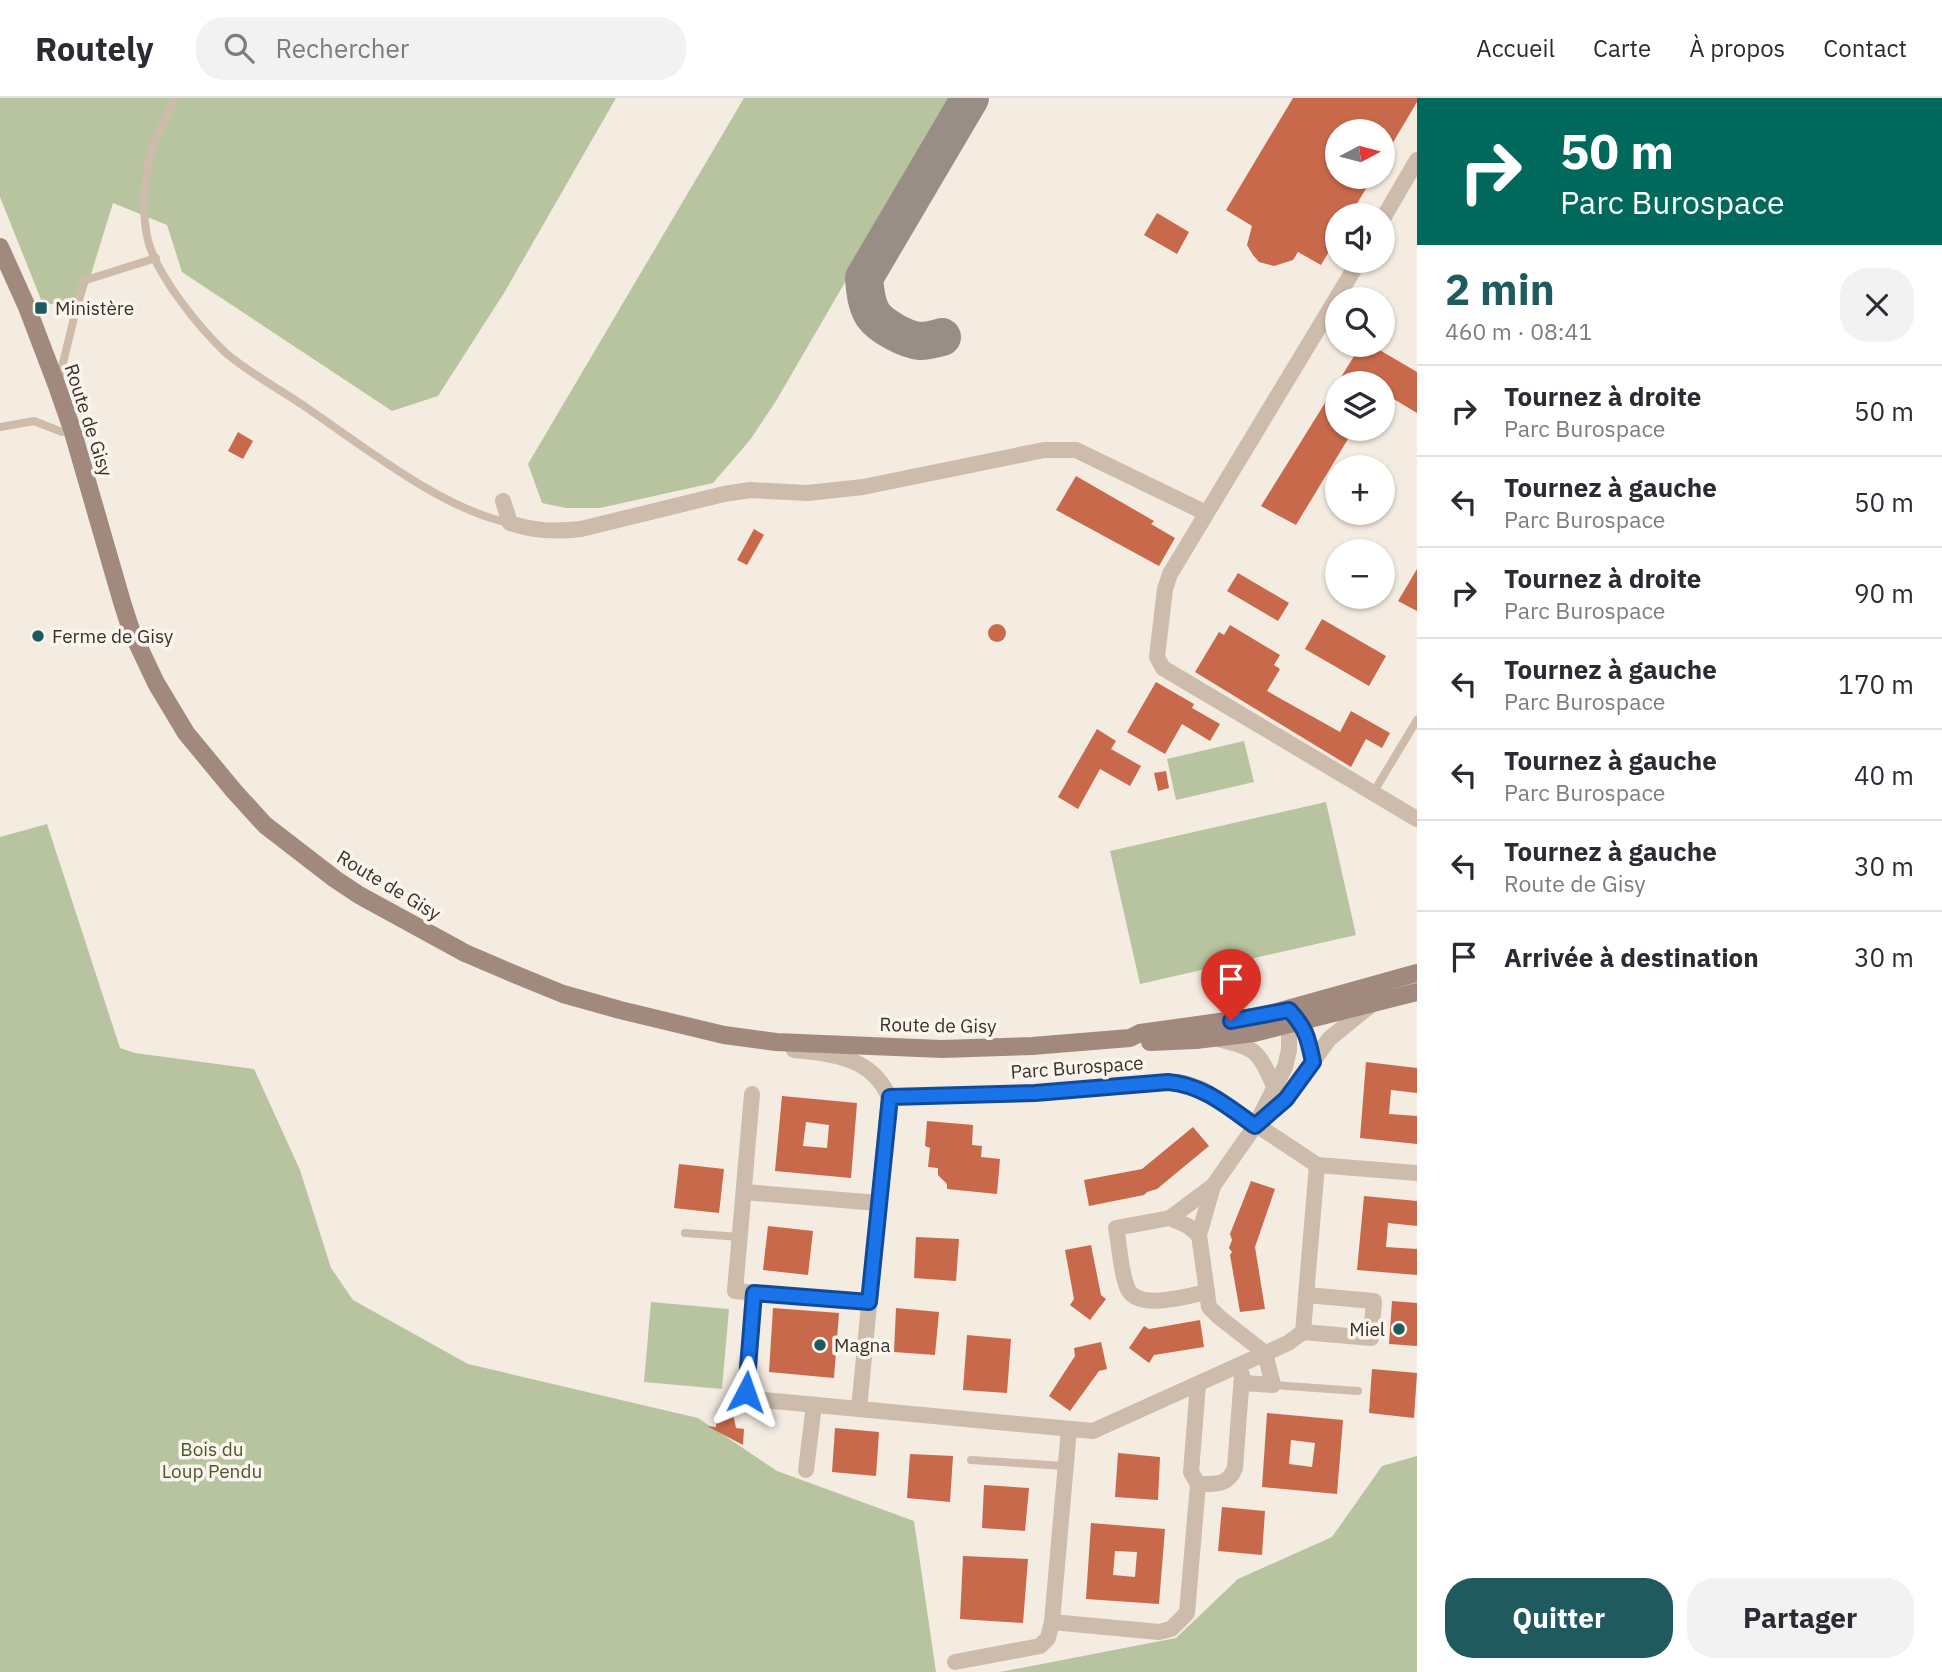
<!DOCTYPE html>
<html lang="fr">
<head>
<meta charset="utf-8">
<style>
	body { margin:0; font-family:"IBM Plex Sans",sans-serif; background:#f2f2f3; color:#2b2b33; height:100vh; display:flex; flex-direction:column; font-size:26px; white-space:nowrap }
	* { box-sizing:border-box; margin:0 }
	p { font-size:23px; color:#7c7c81 }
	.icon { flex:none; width:38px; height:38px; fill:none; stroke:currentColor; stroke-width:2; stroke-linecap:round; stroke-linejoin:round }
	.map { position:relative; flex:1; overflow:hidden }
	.panel { display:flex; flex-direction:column; background:#fff; width:525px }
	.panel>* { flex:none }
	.guide { background:#00695c; color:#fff; overflow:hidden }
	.needle { width:46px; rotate:83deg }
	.buttons { position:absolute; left:1325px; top:21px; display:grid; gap:14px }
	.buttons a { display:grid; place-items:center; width:70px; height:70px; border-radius:50%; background:#fff; box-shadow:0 2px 5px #0004; font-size:35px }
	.pin { position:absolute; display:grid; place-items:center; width:60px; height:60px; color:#fff; margin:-72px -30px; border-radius:50% 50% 50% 0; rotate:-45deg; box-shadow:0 0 7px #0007 }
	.pin .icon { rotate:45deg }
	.me { position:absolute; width:77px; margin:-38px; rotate:4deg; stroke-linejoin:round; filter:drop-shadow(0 0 5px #0008) }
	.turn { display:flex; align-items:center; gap:24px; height:147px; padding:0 28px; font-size:32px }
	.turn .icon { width:91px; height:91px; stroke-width:2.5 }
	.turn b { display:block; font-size:49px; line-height:60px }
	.round { display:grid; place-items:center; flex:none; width:74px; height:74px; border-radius:28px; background:#f2f2f3 }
	.overview { display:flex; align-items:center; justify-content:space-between; height:119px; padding:0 28px }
	h1 { font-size:42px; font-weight:700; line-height:52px; color:#1f5a5e }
	.cta { display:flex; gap:14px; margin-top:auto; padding:14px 28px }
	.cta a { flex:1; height:80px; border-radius:28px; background:#1f5a5e; color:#fff; font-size:28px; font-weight:700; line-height:80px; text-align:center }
	.cta a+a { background:#f2f2f3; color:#2b2b33 }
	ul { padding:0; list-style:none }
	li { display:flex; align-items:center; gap:21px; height:91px; padding:0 28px; border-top:2px solid #e1e1e2 }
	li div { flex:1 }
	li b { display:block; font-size:26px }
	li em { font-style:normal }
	header { display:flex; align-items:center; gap:42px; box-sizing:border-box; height:98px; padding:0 35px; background:#fff; border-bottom:2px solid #e1e1e2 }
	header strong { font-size:33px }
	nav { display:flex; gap:38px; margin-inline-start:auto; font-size:24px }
	.search { width:490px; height:63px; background:#f2f2f3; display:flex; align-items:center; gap:18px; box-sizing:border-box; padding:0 24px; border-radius:28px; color:#7c7c81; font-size:26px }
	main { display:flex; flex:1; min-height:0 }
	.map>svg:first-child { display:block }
	.green { fill:#b8c4a0 }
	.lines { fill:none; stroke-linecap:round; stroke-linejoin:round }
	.taxiway { stroke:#988e86; stroke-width:38 }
	.building { fill:#c8694b; fill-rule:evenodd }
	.lane { stroke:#cdbbac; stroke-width:8 }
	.street { stroke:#cdbbac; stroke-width:16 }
	.secondary { stroke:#a18a7d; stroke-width:18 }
	.route-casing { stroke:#114b97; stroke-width:18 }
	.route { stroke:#1a73e8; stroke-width:12 }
	.poi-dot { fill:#1f5a5e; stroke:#fbf5ee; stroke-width:2.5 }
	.labels { text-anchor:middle; stroke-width:7; stroke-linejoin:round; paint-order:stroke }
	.poi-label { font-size:19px; fill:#3b302b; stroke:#fbf5ee; text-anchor:start }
	.street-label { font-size:19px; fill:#3b302b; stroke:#fbf5ee }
	.park-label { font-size:19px; fill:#4a5a2e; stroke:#fbf5ee }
</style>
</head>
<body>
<header>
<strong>Routely</strong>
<div class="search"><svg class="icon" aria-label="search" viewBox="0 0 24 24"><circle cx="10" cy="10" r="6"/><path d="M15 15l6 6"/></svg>Rechercher</div>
<nav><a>Accueil</a><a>Carte</a><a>À propos</a><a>Contact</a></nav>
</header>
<main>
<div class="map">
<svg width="1417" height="1574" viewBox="0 0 1417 1574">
	<rect width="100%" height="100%" fill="#f4ebe1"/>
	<g class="green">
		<path d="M 0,0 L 616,0 L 504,195 L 438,298 L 392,313 L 182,174 L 167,127 L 113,105 L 80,212 L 42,204 L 0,99 Z"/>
		<path d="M 744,0 L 952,0 L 776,303 L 750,342 L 713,385 L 600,410 L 566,410 L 542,405 L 528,366 Z"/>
		<path d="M 1244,643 L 1254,684 L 1176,702 L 1167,661 Z"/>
		<path d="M 1326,704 L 1356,837 L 1140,886 L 1110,753 Z"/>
		<path d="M 47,726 L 120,950 L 135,955 L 254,971 L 300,1072 L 331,1170 L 353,1202 L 468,1266 L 698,1320 L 777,1373 L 914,1423 L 936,1574 L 0,1574 L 0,739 Z"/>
		<path d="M 651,1204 L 729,1211 L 722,1291 L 644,1284 Z"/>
		<path d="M 1417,1358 L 1417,1574 L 1000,1574 L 1176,1540 L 1238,1481 L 1332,1439 L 1382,1368 Z"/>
	</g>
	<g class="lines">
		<path class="taxiway" d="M 942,239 C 935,241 928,243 920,243 C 906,242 881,228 873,217 C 866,206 865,192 864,180 L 970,0"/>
	</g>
	<g class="building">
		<path d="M 1293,0 L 1417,0 L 1417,4 L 1382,63 L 1382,33 L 1337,33 L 1337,79 L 1373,79 L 1350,117 L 1337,117 L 1337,140 L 1321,167 L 1298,154 L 1293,162 L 1274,168 L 1259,164 L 1253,157 L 1247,147 L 1252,128 L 1226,112 Z"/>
		<path d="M 1157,115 L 1189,134 L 1177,156 L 1144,137 Z"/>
		<path d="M 1361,247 L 1371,247 L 1417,274 L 1417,315 L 1382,294 L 1382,285 L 1337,285 L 1337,331 L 1354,331 L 1296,427 L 1261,408 Z"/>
		<path d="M 238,334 L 253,343 L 243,361 L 228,353 Z"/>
		<path d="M 1076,378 L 1154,423 L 1151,426 L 1175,440 L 1159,468 L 1056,412 Z"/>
		<path d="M 754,431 L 764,437 L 747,467 L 737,462 Z"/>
		<path d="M 1417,471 L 1417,513 L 1398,503 Z"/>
		<path d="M 1238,475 L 1289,505 L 1278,523 L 1227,493 Z"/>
		<path d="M 1322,521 L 1386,558 L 1369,588 L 1305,551 Z"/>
		<circle cx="997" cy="535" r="9"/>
		<path d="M 1230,527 L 1280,557 L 1274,567 L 1280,571 L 1267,593 L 1340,634 L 1351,613 L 1390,635 L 1382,650 L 1366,641 L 1351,669 L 1195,574 L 1219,534 L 1224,537 Z"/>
		<path d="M 1156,584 L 1194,606 L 1192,610 L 1220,626 L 1210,643 L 1182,626 L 1165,656 L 1127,634 Z"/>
		<path d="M 1097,631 L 1116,643 L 1111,651 L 1141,668 L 1130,688 L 1100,671 L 1078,711 L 1058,699 Z"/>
		<path d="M 1166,673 L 1169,690 L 1158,693 L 1154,675 Z"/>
		<path d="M 1366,964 L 1417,970 L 1417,995 L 1391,992 L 1389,1016 L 1417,1018 L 1417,1046 L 1360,1040 Z"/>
		<path d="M 782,998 L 857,1005 L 851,1080 L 775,1073 ZM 806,1024 L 829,1027 L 827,1050 L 803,1048 Z"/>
		<path d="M 927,1023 L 973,1027 L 972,1047 L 982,1048 L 981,1059 L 1000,1061 L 997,1096 L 947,1091 L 947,1086 L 938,1077 L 938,1070 L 928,1069 L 930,1050 L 925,1048 Z"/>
		<path d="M 1193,1029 L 1209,1048 L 1157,1091 L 1147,1094 L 1144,1097 L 1089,1108 L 1084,1082 L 1142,1071 Z"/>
		<path d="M 679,1066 L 724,1071 L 719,1115 L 674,1110 Z"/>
		<path d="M 1251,1083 L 1275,1091 L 1255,1149 L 1265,1211 L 1240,1214 L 1230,1157 L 1232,1154 L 1229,1150 L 1232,1142 L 1230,1136 Z"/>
		<path d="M 1364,1098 L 1417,1103 L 1417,1128 L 1388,1125 L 1386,1149 L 1417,1151 L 1417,1177 L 1357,1172 Z"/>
		<path d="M 768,1128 L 813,1133 L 808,1177 L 763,1172 Z"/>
		<path d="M 916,1139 L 959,1141 L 956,1183 L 914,1180 Z"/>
		<path d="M 1091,1147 L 1101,1197 L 1106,1201 L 1090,1222 L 1070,1207 L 1074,1201 L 1065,1152 Z"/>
		<path d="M 1392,1203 L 1417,1205 L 1417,1248 L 1389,1246 Z"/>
		<path d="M 773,1210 L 839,1215 L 834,1280 L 769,1274 Z"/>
		<path d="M 896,1210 L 939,1214 L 935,1257 L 894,1254 Z"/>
		<path d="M 1200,1222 L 1204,1249 L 1154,1257 L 1149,1265 L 1129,1250 L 1144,1228 L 1149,1231 Z"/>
		<path d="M 967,1237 L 1011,1241 L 1007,1295 L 963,1292 Z"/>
		<path d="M 1101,1244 L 1107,1271 L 1099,1273 L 1070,1313 L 1049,1298 L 1075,1258 L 1074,1250 Z"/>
		<path d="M 1372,1271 L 1417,1275 L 1414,1320 L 1369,1315 Z"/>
		<path d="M 717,1314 L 733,1316 L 736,1330 L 744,1331 L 743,1347 L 707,1328 L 716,1329 Z"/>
		<path d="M 1267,1315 L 1343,1322 L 1337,1396 L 1262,1389 ZM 1291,1342 L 1315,1345 L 1312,1369 L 1289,1366 Z"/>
		<path d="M 835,1330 L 879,1334 L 876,1378 L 832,1374 Z"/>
		<path d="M 1118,1355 L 1160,1359 L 1158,1402 L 1115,1399 Z"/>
		<path d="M 910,1356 L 953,1358 L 950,1404 L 907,1400 Z"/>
		<path d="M 984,1387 L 1029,1390 L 1025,1433 L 982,1430 Z"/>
		<path d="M 1222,1409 L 1265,1413 L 1262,1457 L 1218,1453 Z"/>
		<path d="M 1091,1425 L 1165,1431 L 1159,1506 L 1086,1501 ZM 1115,1453 L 1137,1454 L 1135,1479 L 1113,1477 Z"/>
		<path d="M 963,1458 L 1028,1461 L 1023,1525 L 960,1521 Z"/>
	</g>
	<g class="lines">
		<g class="lane">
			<path d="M 175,0 C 168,16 158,32 153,48 C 144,73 142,113 147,138 C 154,175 200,231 227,256 C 251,276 281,292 307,310 C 363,348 443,412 510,425"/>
			<path d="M 59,281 L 83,183 L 156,160"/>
			<path d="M 0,329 L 34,323 L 62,334 L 71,331"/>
			<path d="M 1373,695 L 1417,622"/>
			<path d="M 685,1135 L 740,1139"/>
			<path d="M 1273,1287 L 1358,1293"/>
			<path d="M 971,1362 L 1065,1368"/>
		</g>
		<g class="street">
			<path d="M 1382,122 L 1417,62"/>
			<path d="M 1359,163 L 1170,476 L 1165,491 L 1157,559 L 1163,570 L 1417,721"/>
			<path d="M 503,403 L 510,425 C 534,433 555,434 581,431 L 724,396 L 750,392 L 807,395 L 863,389 L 1044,352 L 1076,352 L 1206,415"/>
			<path d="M 1293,916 L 1305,930 L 1313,964"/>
			<path d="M 1218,941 C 1257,951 1257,951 1274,988"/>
			<path d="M 794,952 C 832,956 872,959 889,999 L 859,1311"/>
			<path d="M 752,996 L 735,1193 L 869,1204"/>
			<path d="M 1260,1024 L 1286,1001 L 1329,941 L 1371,907"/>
			<path d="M 1317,1067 L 1417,1075"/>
			<path d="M 744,1094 L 879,1105"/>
			<path d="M 1170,1120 L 1188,1128 L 1199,1137"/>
			<path d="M 1207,1194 C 1186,1198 1136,1214 1127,1189 C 1120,1171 1120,1149 1116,1130 L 1170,1120 L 1213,1088"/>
			<path d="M 754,1195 L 746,1294 L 753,1301 L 1093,1333 L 1288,1245 L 1303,1234 L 1317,1067 L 1202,991 L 1184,985 L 1168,984 L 1035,995 L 889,999"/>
			<path d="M 1303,1234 L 1371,1240 L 1374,1203 L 1306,1197"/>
			<path d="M 1243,1285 L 1273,1287 L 1265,1255 L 1219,1219 L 1209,1209 L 1199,1137 L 1213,1088 L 1255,1028 L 1285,969 L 1289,952 L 1289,914"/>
			<path d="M 1198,1286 L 1191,1374 L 1198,1386"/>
			<path d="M 806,1372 L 814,1307"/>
			<path d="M 1052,1524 L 1159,1534 L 1171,1531 L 1187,1515 L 1198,1386 C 1215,1386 1228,1388 1235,1370 L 1242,1277"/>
			<path d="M 955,1564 L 1040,1548 L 1048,1540 L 1052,1524 L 1069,1331"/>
		</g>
		<g class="secondary">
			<path d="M 0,149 L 27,209 L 57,288 L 72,331 L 122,504 L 131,532 L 156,585 L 186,635 L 234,693 L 265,727 L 335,781 L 359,797 L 465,855 L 514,876 L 563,896 L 620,912 L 724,937 L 776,944 L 942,951 L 1032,948 L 1130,940 L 1140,935 L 1262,918 L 1417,875"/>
			<path d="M 1150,944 L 1196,942 L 1254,935 L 1417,894"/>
		</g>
	</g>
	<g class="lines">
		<defs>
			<path id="route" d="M 746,1294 L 754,1195 L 869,1204 L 890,999 L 1035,995 L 1168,984 C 1203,987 1227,1008 1255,1028 L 1286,1001 L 1313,964 C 1308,940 1306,930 1289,912 L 1231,923"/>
		</defs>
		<use href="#route" class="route-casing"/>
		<use href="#route" class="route"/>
	</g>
	<g class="poi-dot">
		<rect x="34" y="203" width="14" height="14" rx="3.5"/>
		<circle cx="38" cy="538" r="7"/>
		<circle cx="1399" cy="1231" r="7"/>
		<circle cx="820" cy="1247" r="7"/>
	</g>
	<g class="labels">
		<g class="poi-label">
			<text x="55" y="217">Ministère</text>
			<text x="52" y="545">Ferme de Gisy</text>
			<text x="1385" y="1238" text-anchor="end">Miel</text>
			<text x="834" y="1254">Magna</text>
		</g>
		<g class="street-label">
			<text transform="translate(89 322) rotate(72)" y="7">Route de Gisy</text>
			<text transform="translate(389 787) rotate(31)" y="7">Route de Gisy</text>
			<text transform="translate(938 927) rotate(1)" y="7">Route de Gisy</text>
			<text transform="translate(1077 969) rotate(-4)" y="7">Parc Burospace</text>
		</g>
		<g class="park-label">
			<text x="212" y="1358">Bois du<tspan x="212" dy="22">Loup Pendu</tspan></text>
		</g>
	</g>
</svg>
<div class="buttons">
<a><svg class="needle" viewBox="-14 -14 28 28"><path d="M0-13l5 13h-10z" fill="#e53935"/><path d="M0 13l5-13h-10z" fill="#7c7c81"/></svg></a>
<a><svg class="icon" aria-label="sound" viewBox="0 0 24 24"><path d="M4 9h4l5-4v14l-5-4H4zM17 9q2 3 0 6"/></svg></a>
<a><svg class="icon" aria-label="search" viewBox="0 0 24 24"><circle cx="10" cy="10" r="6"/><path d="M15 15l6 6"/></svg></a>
<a><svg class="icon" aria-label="layers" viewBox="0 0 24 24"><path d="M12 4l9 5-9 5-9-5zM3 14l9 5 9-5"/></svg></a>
<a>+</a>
<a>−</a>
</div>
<div class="pin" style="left:1231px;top:923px;background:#d93025"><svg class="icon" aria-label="arrive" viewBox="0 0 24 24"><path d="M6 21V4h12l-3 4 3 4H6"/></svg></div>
<svg class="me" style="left:746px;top:1294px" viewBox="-20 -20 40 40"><path d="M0-17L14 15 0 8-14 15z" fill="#1a73e8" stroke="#fff" stroke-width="4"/></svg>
</div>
<section class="panel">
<div class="guide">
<div class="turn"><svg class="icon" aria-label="right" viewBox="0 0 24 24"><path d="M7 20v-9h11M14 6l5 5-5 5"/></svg><div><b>50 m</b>Parc Burospace</div></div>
</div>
<div class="overview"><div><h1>2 min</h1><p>460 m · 08:41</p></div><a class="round"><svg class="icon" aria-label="close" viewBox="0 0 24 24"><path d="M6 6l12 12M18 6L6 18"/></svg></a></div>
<ul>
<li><svg class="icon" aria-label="right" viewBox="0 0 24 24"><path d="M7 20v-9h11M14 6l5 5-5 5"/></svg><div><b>Tournez à droite</b><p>Parc Burospace</p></div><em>50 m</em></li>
<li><svg class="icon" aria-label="left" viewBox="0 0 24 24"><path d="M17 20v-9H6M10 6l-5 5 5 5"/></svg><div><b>Tournez à gauche</b><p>Parc Burospace</p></div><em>50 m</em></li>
<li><svg class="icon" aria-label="right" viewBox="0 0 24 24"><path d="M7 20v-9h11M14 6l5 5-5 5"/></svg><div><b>Tournez à droite</b><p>Parc Burospace</p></div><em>90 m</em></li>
<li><svg class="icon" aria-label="left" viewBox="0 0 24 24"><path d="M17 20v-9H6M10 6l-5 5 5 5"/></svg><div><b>Tournez à gauche</b><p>Parc Burospace</p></div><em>170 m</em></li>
<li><svg class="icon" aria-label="left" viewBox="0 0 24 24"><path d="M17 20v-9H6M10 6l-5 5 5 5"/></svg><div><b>Tournez à gauche</b><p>Parc Burospace</p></div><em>40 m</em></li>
<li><svg class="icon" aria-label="left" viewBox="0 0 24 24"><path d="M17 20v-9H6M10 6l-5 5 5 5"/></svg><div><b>Tournez à gauche</b><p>Route de Gisy</p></div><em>30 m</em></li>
<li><svg class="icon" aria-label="arrive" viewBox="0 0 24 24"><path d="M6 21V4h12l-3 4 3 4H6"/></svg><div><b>Arrivée à destination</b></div><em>30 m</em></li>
</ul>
<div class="cta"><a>Quitter</a><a>Partager</a></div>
</section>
</main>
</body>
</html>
